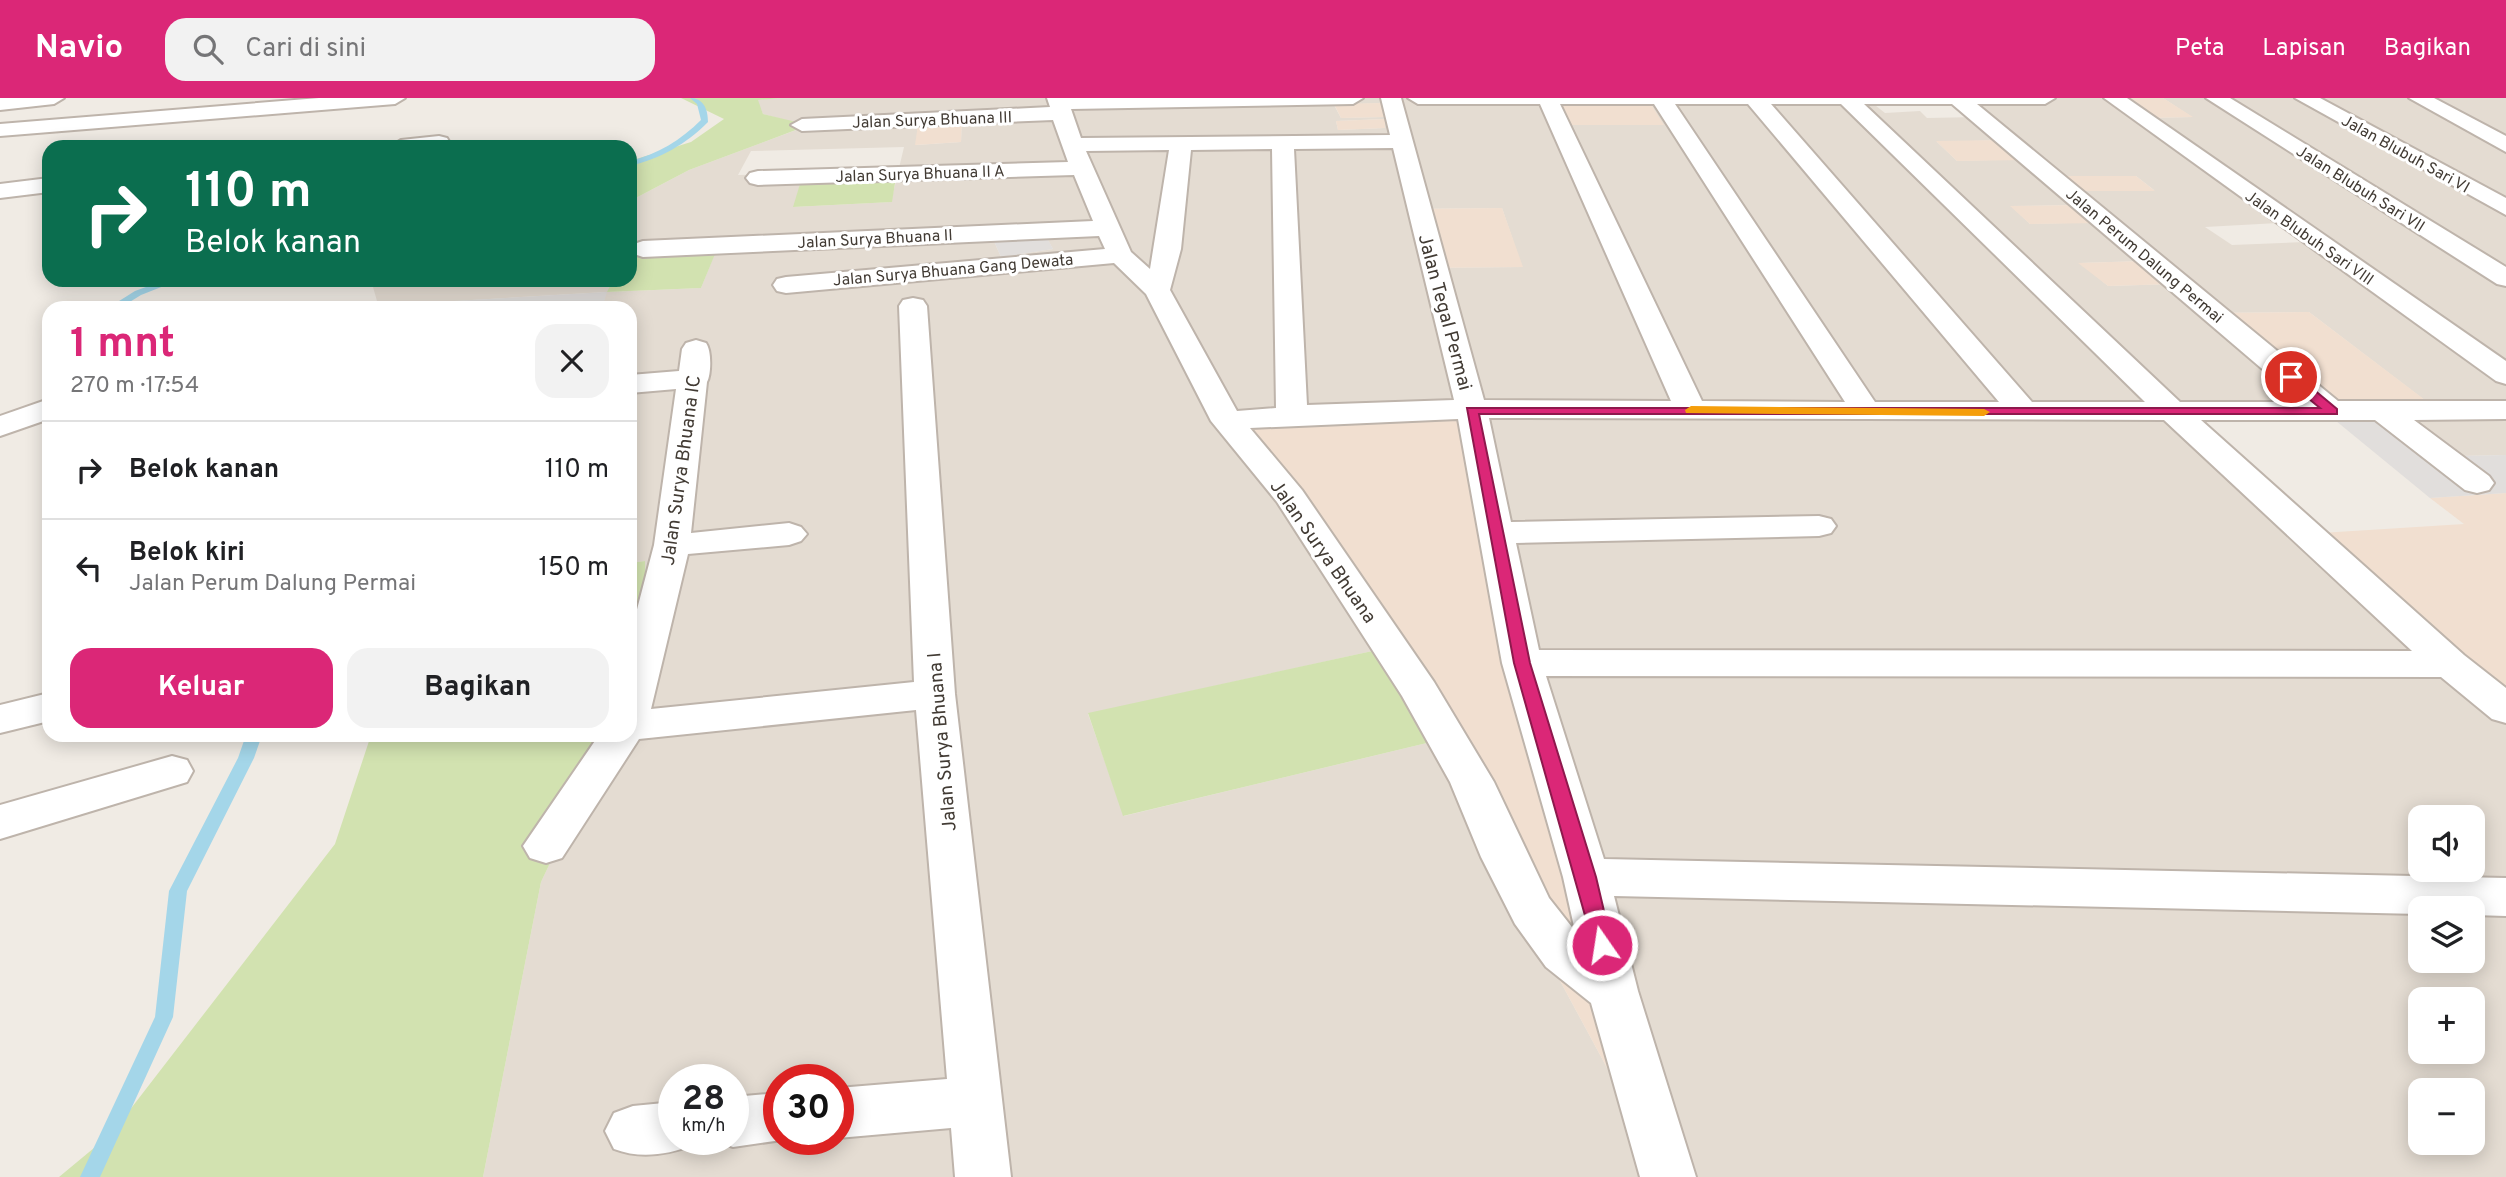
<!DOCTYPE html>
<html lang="id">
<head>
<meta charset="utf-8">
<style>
	body { margin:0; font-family:Overpass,sans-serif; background:#f2f2f2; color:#202124; height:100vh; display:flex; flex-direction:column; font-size:26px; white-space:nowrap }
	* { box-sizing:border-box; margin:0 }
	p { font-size:23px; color:#757577 }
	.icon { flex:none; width:38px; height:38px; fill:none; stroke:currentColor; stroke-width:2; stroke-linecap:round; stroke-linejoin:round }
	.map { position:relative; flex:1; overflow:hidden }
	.details { position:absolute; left:42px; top:203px; width:595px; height:441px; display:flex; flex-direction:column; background:#fff; border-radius:21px; box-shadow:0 4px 18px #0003 }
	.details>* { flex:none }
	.banner { position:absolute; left:42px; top:42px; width:595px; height:147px; border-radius:21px; box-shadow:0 4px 18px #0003; background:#0b6e4f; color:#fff; overflow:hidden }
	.buttons { position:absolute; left:2408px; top:707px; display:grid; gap:14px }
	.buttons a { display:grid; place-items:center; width:77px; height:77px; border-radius:14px; background:#fff; box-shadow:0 4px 18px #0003; font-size:35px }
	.speed { position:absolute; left:658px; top:966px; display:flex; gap:14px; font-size:35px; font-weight:700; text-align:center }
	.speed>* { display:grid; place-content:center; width:91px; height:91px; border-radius:50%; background:#fff; box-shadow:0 4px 18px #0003; line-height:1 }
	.speed small { font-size:18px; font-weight:400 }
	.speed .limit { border:10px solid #d22; background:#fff; color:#111 }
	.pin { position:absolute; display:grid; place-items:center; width:60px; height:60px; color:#fff; margin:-30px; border:4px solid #fff; border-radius:50%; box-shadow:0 2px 7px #0007 }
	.me { position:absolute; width:77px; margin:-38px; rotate:347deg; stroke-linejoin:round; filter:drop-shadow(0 0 5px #0008) }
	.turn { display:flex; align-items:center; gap:24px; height:147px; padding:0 28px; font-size:32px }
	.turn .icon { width:91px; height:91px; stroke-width:2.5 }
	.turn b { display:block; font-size:49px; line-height:60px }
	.round { display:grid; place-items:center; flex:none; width:74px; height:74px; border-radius:21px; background:#f2f2f2 }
	.head { display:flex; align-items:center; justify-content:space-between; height:119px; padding:0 28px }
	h1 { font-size:42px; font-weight:700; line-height:52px; color:#db2777 }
	.cta { display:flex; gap:14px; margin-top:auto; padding:14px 28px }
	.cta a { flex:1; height:80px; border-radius:21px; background:#db2777; color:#fff; font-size:28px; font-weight:700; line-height:80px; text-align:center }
	.cta a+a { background:#f2f2f2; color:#202124 }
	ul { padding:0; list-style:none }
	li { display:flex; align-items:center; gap:21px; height:98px; padding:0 28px; border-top:2px solid #e0e0e0 }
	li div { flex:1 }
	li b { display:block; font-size:26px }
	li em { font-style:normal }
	header { display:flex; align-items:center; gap:42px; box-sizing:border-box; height:98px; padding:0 35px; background:#db2777; color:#fff }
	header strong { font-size:33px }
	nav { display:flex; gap:38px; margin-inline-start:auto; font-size:24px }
	.search { width:490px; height:63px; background:#f2f2f2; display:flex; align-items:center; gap:18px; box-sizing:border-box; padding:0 24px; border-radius:21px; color:#757577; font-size:26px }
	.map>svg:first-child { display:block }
	.residential { fill:#e4dcd2; fill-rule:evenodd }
	.commercial { fill:#f1dfd0 }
	.green { fill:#d2e2b0 }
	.parking { fill:#e1dedc }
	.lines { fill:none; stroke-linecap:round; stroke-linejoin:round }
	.stream { fill:#a4d6e9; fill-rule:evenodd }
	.street-casing { stroke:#beb4ab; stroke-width:4 }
	.street { fill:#fff; fill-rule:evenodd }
	.route { fill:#db2777; stroke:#8e194d; stroke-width:2 }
	.slow { fill:#f59e0b }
	.labels { text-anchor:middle; stroke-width:6; stroke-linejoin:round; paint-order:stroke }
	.far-street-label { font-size:16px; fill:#423b34; stroke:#fff }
	.street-label { font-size:19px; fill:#423b34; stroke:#fff }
</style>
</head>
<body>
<header>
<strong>Navio</strong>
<div class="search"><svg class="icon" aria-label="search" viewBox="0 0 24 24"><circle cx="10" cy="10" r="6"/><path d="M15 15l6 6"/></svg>Cari di sini</div>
<nav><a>Peta</a><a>Lapisan</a><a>Bagikan</a></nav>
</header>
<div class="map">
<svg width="2506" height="1079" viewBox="0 0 2506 1079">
	<rect width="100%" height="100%" fill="#f0ebe4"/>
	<path class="residential" d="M 781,0 L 1538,0 L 1550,27 L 1663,27 L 1647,0 L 1903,0 L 1905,2 L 1871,4 L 1885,15 L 1920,13 L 1927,20 L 1978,19 L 1955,0 L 2115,0 L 2146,20 L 2192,19 L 2163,0 L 2506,0 L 2506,357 L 2459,358 L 2392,308 L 2431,307 L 2309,214 L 2208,215 L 2319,309 L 2191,313 L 2265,380 L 2506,618 L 2506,1079 L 1674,1079 L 1453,311 L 1221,313 L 1377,552 L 1088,616 L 1124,718 L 1431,644 L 1666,1079 L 483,1079 L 541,784 L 611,637 L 630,637 L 630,598 L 646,564 L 645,463 L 630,465 L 630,210 L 602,210 L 606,194 L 438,204 L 438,210 L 379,210 L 371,182 L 613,182 L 608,194 L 701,190 L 719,145 L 630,149 L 630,103 L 689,72 L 807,28 L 763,16 L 757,2 ZM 1381,5 L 1384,19 L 1341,20 L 1334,7 ZM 962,17 L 961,44 L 916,47 L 919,20 ZM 1385,21 L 1385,30 L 1338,32 L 1336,23 ZM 2004,42 L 2026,61 L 1957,63 L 1937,44 ZM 904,49 L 891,104 L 794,109 L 803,76 L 738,77 L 751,53 ZM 2050,78 L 2136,78 L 2154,92 L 2066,93 ZM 2080,107 L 2100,124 L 2030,126 L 2011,108 ZM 1502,110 L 1522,169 L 1421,170 L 1408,111 ZM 1038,125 L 1053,151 L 1001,159 L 989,132 ZM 2278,125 L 2305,144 L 2232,147 L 2205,129 ZM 2143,163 L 2173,186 L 2108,188 L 2080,165 ZM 2420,719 L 2473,719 L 2473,772 L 2420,772 ZM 2420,810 L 2473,810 L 2473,863 L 2420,863 ZM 2420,901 L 2473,901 L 2473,954 L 2420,954 ZM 674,982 L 733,982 L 733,1041 L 674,1041 ZM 779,982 L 838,982 L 838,1041 L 779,1041 ZM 2420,992 L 2473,992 L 2473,1045 L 2420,1045 Z"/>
	<g class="commercial">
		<path d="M 1538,0 L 1647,0 L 1664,27 L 1549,27 Z"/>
		<path d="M 2115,0 L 2163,0 L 2193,19 L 2146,20 Z"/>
		<path d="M 1381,5 L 1384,19 L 1341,20 L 1334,6 Z"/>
		<path d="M 962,17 L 961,44 L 915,47 L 919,20 Z"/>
		<path d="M 1385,21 L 1385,30 L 1338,32 L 1336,23 Z"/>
		<path d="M 2004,42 L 2027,62 L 1957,63 L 1936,43 Z"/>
		<path d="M 2049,78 L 2136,78 L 2155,93 L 2066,93 Z"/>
		<path d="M 2080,107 L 2101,125 L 2030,126 L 2010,108 Z"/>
		<path d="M 1502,110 L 1523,169 L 1421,170 L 1408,111 Z"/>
		<path d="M 2143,163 L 2174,186 L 2108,188 L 2078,165 Z"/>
		<path d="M 2309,214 L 2433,308 L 2319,309 L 2207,215 Z"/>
		<path d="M 1454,311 L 1528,580 L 1666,1079 L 1431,644 L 1377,552 L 1220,313 Z"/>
		<path d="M 2506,395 L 2506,618 L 2321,435 L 2464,426 L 2430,400 Z"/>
	</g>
	<g class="green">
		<path d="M 681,0 L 781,0 L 758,2 L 763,16 L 809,27 L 689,72 L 630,103 L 630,63 L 691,44 L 724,21 Z"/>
		<path d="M 897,73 L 892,104 L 793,109 L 803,76 Z"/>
		<path d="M 720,144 L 701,190 L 607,194 L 613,182 L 630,182 L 630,149 Z"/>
		<path d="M 645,463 L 646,564 L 630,598 L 630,465 Z"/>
		<path d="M 1377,552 L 1431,644 L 1123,718 L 1088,615 Z"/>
		<path d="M 371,637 L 611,637 L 541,784 L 483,1079 L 59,1079 L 112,1035 L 335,746 Z"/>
	</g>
	<g class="parking">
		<path d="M 1039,125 L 1053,151 L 1001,159 L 989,132 Z"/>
		<path d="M 607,194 L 602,210 L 438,210 L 437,204 Z"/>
		<path d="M 2392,308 L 2459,358 L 2506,357 L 2506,395 L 2430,400 L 2319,309 Z"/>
	</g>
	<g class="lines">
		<g class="stream">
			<path d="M 690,0 C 704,0 708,12 708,24 C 685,47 661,60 630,68 L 630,63 C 658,56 681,42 701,22 L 697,6 Z"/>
			<path d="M 165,182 L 179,182 L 141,197 L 120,210 L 108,210 L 135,193 Z"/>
			<path d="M 246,637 L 262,637 L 254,660 L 187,793 L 173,919 L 100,1079 L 80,1079 L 155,919 L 169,793 L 238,660 Z"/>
		</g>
		<defs>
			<g id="street">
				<path d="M 0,0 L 64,0 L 54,6 L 0,12 Z"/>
				<path d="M 319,0 L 405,0 L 395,6 L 0,38 L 0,26 Z"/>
				<path d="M 1047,0 L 1363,0 L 1353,6 L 1071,11 L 1081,40 L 1390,37 L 1381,0 L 1401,0 L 1484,302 L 1671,303 L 1540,6 L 1418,6 L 1408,0 L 2055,0 L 2045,6 L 1977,6 L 2338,303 L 2506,303 L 2506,321 L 2414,322 L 2489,378 L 2494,385 L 2489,392 L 2477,395 L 2465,392 L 2375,322 L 2201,322 L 2464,557 L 2506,590 L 2506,625 L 2492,621 L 2441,579 L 1546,578 L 1604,761 L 2506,780 L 2506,818 L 2473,817 L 2473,810 L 2420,810 L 2420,816 L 1614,798 L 1638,893 L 1696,1079 L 1640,1079 L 1591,905 L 1546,869 L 1515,826 L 1481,759 L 1450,684 L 1402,598 L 1277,404 L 1211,323 L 1146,196 L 1114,165 L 786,195 L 777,193 L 773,187 L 777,181 L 786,179 L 1105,151 L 1099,138 L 643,159 L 634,156 L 630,151 L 634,146 L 643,143 L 1093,123 L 1074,77 L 758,87 L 750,85 L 746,80 L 750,75 L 758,73 L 1068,64 L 1053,22 L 802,33 L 791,27 L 802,21 L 1050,9 ZM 1560,6 L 1654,6 L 1845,304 L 1702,303 ZM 1675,6 L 1748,6 L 1999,304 L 1875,304 ZM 1771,6 L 1841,6 L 2145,304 L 2032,304 ZM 1864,6 L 1952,6 L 2301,304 L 2180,304 ZM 1393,50 L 1454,302 L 1307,307 L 1294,51 ZM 1272,51 L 1276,310 L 1237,313 L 1170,192 L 1181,151 L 1191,52 ZM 1169,52 L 1150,171 L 1131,154 L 1086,53 ZM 1489,320 L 2164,322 L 2412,553 L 1539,552 L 1516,445 L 1819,438 L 1831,435 L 1836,428 L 1831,421 L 1819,418 L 1511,424 ZM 1458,321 L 1502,565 L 1563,779 L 1575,833 L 1549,800 L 1494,684 L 1434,584 L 1302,392 L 1250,330 Z"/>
				<path d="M 2104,0 L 2127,0 L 2506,263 L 2506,286 L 2496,283 Z"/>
				<path d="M 2206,0 L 2230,0 L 2506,169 L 2506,188 L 2497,186 Z"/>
				<path d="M 2295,0 L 2320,0 L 2506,100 L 2506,117 Z"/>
				<path d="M 2409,0 L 2434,0 L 2506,38 L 2506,54 Z"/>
				<path d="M 439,38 L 447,40 L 450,45 L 447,49 L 390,49 L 401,42 Z"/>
				<path d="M 49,80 L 49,94 L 0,100 L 0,86 Z"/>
				<path d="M 913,200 L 923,202 L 927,208 L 955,596 L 1011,1079 L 955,1079 L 951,1030 L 838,1040 L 838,990 L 947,981 L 916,612 L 639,641 L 562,760 L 546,765 L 530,760 L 523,748 L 599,637 L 630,637 L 630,538 L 654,447 L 676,291 L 630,295 L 630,277 L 679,273 L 682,251 L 686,245 L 696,242 L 706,245 C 712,253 711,277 707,284 L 691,435 L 789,425 L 801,429 L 807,436 L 801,443 L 789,447 L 688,456 L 651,611 L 914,584 L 899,208 L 903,202 Z"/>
				<path d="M 49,301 L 49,321 L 0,338 L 0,318 Z"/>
				<path d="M 49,595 L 49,623 L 0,635 L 0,607 Z"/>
				<path d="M 172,658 L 187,662 L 193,673 L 187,684 L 0,741 L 0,707 Z"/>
				<path d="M 779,995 L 779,1041 L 789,1041 L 733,1049 L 714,1042 L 733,1041 L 733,999 Z"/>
				<path d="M 674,1004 L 674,1041 L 696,1041 L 693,1047 C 667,1057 640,1061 614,1051 L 605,1033 L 614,1015 L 633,1008 Z"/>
			</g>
		</defs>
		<use href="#street" class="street-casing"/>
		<use href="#street" class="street"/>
	</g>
	<path class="route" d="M 2286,276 L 2295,276 L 2337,311 L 2337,316 L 1479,316 L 1530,565 L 1596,779 L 1612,847 L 1609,853 L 1595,853 L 1514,565 L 1467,310 L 2320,310 L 2286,282 Z"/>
	<path class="slow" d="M 1691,308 L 1984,311 L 1990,314 L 1984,318 L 1686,315 L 1685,312 Z"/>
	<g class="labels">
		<g class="far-street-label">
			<text transform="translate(932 21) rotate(-2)" y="6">Jalan Surya Bhuana III</text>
			<text transform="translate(2406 55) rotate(29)" y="6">Jalan Blubuh Sari VI</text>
			<text transform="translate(920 75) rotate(-2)" y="6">Jalan Surya Bhuana II A</text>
			<text transform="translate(2361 90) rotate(32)" y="6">Jalan Blubuh Sari VII</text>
			<text transform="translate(2310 139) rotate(35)" y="6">Jalan Blubuh Sari VIII</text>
			<text transform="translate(875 140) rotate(-3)" y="6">Jalan Surya Bhuana II</text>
			<text transform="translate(2145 157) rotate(40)" y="6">Jalan Perum Dalung Permai</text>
			<text transform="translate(953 171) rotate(-5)" y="6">Jalan Surya Bhuana Gang Dewata</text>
		</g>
		<g class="street-label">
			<text transform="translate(1446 214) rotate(75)" y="7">Jalan Tegal Permai</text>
			<text transform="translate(680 372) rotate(-82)" y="7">Jalan Surya Bhuana IC</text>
			<text transform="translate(1324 453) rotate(55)" y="7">Jalan Surya Bhuana</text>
			<text transform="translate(941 644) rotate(-95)" y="7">Jalan Surya Bhuana I</text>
		</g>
	</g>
</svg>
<div class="buttons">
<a><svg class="icon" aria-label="sound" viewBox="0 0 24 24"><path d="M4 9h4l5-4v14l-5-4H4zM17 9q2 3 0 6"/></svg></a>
<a><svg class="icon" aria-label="layers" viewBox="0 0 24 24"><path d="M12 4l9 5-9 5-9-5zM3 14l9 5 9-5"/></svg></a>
<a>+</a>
<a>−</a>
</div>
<div class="speed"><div>28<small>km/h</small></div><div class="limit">30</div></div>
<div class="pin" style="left:2291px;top:279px;background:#d93025"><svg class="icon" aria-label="arrive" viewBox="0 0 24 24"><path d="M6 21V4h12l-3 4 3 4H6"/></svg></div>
<svg class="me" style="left:1602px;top:847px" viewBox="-20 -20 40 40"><circle r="17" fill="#db2777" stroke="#fff" stroke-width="3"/><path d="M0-11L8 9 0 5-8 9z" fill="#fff"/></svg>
<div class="banner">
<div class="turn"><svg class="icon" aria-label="right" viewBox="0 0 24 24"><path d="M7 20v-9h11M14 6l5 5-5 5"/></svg><div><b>110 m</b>Belok kanan</div></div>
</div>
<section class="details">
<div class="head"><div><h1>1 mnt</h1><p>270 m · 17:54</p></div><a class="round"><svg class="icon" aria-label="close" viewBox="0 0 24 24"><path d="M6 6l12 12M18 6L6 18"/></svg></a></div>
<ul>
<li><svg class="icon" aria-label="right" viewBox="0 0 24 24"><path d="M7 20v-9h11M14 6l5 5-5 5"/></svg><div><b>Belok kanan</b></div><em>110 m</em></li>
<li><svg class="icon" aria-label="left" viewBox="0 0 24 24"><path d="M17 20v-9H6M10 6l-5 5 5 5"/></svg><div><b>Belok kiri</b><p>Jalan Perum Dalung Permai</p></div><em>150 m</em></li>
</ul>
<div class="cta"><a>Keluar</a><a>Bagikan</a></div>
</section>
</div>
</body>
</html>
